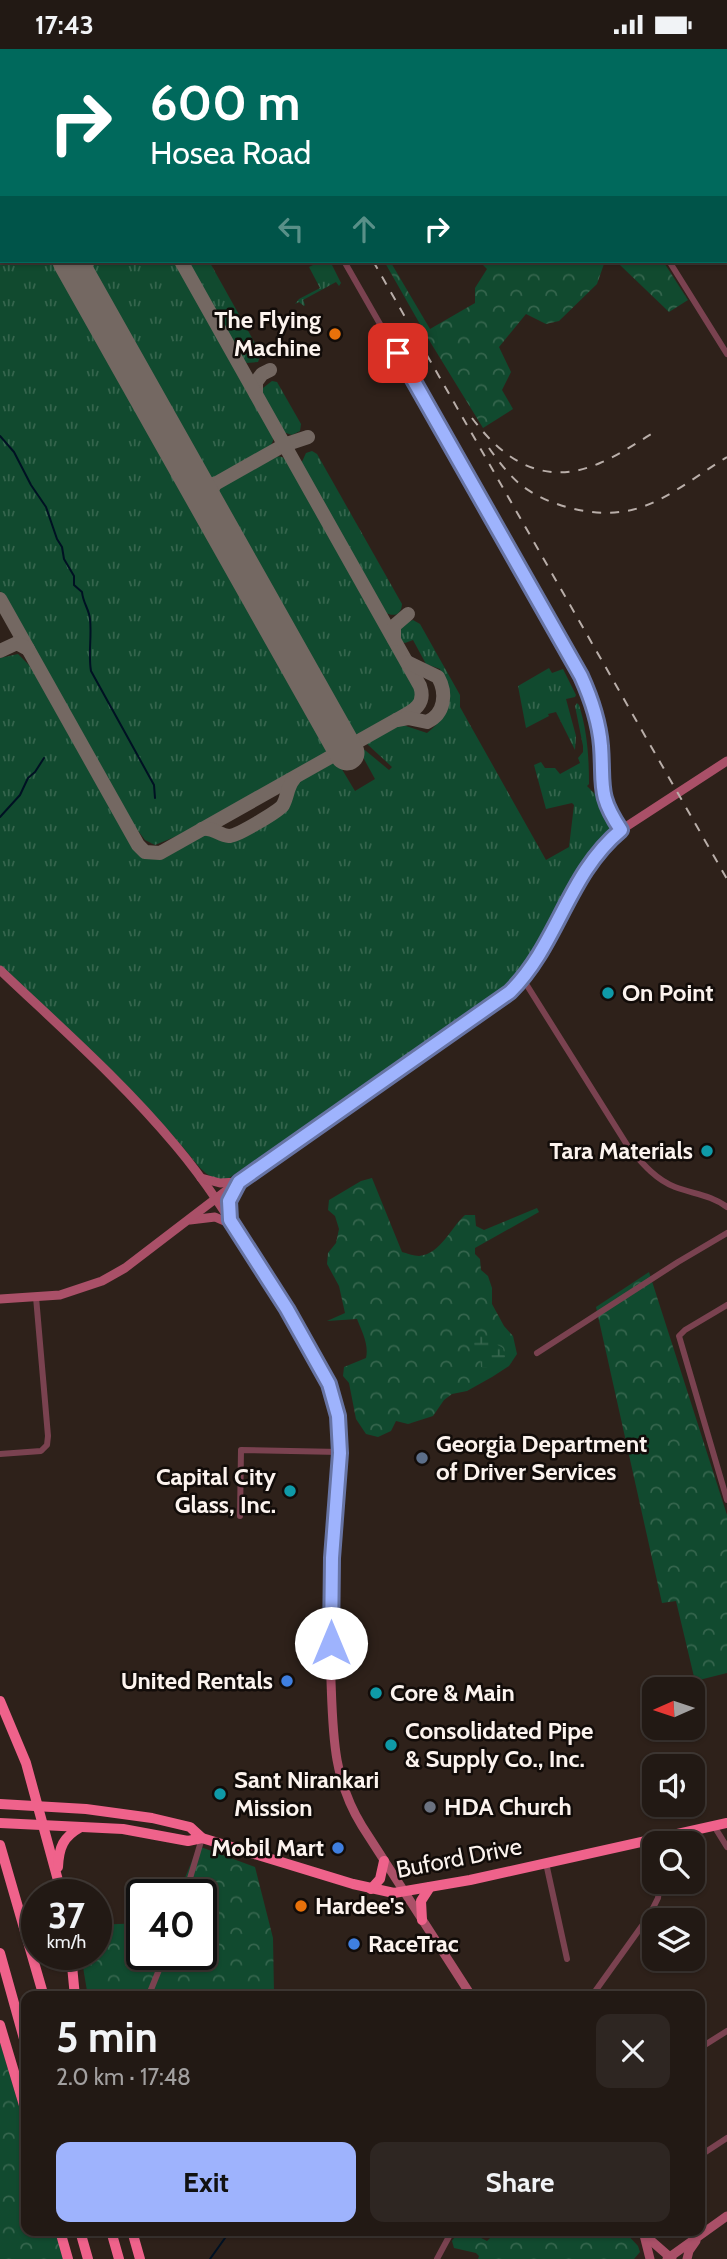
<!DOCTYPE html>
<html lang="en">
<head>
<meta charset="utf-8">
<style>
	body { margin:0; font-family:Cabin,sans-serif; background:#2e2622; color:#f1f3f6; height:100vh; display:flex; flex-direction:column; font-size:26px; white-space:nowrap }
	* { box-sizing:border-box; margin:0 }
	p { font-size:23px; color:#a2a0a0 }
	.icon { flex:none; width:38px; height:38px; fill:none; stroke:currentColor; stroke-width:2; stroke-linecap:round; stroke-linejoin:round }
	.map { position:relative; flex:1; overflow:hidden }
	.drawer { position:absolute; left:21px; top:1942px; width:684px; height:245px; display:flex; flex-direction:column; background:#221914; border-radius:14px; box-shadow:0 2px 5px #0004,0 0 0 2px #3f3834 }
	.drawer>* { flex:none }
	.guide { position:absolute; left:0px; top:0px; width:728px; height:214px; box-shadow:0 2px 5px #0004,0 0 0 2px #3f3834; background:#00695c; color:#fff; overflow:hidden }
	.needle { width:46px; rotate:267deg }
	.controls { position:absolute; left:642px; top:1628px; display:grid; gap:14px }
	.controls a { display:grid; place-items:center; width:63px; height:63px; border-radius:14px; background:#221914; box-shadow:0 2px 5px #0004,0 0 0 2px #3f3834; font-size:35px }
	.speed { position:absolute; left:21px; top:1830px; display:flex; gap:14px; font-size:35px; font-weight:700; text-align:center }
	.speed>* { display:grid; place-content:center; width:91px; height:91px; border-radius:50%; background:#221914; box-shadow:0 2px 5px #0004,0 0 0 2px #3f3834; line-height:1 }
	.speed small { font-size:18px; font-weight:400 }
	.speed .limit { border:4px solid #111; border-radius:10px; background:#fff; color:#111 }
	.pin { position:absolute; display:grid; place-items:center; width:60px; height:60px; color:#fff; margin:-30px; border-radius:14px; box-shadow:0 4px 10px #0006 }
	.me { position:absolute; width:77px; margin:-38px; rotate:0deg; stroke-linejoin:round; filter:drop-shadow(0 0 5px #0008) }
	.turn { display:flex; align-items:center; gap:24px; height:147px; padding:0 35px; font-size:32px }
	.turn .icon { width:91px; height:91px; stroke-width:2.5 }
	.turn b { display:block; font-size:49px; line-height:60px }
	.lanes { display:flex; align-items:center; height:66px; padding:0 35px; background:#0003; justify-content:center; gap:35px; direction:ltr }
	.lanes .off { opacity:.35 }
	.round { display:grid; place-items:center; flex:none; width:74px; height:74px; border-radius:14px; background:#2e2622 }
	.head { display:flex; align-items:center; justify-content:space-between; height:119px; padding:0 35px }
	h1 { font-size:42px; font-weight:700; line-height:52px }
	.button { display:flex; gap:14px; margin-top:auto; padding:14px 35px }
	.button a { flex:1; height:80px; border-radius:14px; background:#9eb3fd; color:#111; font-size:28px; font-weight:700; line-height:80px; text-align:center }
	.button a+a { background:#2e2622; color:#f1f3f6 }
	.status { display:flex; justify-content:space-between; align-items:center; height:49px; padding:0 35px; background:#221914; direction:ltr }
	.status svg { height:19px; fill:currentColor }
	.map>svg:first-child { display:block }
	.grass { fill:url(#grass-tufts) }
	.forest { fill:url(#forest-crowns) }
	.wetland { fill:url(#wetland-marsh) }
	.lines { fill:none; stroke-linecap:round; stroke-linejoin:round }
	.stream { stroke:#001123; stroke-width:2 }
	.taxiway { stroke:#746862; stroke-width:14 }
	.runway { stroke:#746862; stroke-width:35 }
	.street { stroke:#7a4250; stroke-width:6 }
	.secondary { stroke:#aa5068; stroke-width:9 }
	.highway { stroke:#ef628b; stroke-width:10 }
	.rail { stroke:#b9aea9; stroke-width:2; stroke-dasharray:9 9; stroke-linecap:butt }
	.route-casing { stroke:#6774a4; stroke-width:18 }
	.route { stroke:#9eb3fd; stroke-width:12 }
	.food-dot { fill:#e8710a; stroke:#120c09; stroke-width:2.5 }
	.culture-dot { fill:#0f9aa8; stroke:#120c09; stroke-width:2.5 }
	.service-dot { fill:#5c6f8a; stroke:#120c09; stroke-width:2.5 }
	.shop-dot { fill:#3f7fe0; stroke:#120c09; stroke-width:2.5 }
	.worship-dot { fill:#6b7280; stroke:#120c09; stroke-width:2.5 }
	.labels { text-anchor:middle; stroke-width:5; stroke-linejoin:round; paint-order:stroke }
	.poi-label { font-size:24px; font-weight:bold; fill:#fcf3ee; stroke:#120c09; text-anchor:start }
	.street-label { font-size:24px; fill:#fcf3ee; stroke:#120c09 }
</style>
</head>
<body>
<div class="status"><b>17:43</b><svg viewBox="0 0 49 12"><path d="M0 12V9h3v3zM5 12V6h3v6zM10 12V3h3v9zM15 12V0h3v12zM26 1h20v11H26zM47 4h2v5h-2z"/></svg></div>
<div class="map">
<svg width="727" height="2210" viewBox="0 0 727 2210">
	<defs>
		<pattern id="grass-tufts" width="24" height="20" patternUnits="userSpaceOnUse" patternTransform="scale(1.75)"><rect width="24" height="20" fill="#114a2f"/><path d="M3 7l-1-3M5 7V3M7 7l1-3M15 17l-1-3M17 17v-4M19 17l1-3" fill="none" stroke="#35654d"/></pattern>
		<pattern id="forest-crowns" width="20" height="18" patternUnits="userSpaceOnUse" patternTransform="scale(1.75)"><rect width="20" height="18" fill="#114a2f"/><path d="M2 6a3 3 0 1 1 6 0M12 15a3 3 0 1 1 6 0" fill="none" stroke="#35654d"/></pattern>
		<pattern id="wetland-marsh" width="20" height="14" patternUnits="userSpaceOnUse" patternTransform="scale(1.75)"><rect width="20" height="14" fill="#114a2f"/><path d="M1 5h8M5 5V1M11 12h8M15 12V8" fill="none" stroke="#35654d"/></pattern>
	</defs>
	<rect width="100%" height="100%" fill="#2e211a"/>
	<g class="grass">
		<path d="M 0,111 L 2,115 L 2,212 L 56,212 L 326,692 L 326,703 L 319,710 L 194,780 L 155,796 L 145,791 L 123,762 L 0,542 Z"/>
		<path d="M 97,212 L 175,212 L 273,385 L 273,392 L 269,400 L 218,428 L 212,429 L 204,425 L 89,221 L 90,216 Z"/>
		<path d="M 187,212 L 209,212 L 261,305 L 258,313 L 247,314 L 242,311 Z"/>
		<path d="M 321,212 L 330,212 L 341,234 L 339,237 L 336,233 L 303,251 L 305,256 L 304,257 L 299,253 L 295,255 L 299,250 L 320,239 L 309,218 Z"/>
		<path d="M 272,332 L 277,333 L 301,375 L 300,382 L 292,386 L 283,383 L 263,349 L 263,339 Z"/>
		<path d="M 312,402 L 317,405 L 402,555 C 401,567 393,568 384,563 L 301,415 L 306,404 Z"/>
		<path d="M 276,407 L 282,408 L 288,412 L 417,644 L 417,651 L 413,656 L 359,686 L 349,683 L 218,451 L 218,443 L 222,437 Z"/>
		<path d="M 413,571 L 420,575 L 460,646 L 460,658 L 546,811 L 569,798 L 574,756 L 572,754 L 546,760 L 534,716 L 541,713 L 545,719 L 555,719 L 560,725 L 580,714 L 578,709 L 583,703 L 583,697 L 575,657 L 577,654 L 579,656 C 587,681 589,707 589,735 L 587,737 L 600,750 L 611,773 L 612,778 L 580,818 L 535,906 L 524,922 L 508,939 L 417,1007 L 284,1096 L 263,1106 L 229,1129 C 209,1135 198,1116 187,1103 C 130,1035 64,977 0,917 L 0,609 L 18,605 L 29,616 L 50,649 L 134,799 C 154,822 182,797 203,785 L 232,792 L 286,762 L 294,734 L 334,711 L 337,712 L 355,742 L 375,730 L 358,699 L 360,697 L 389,721 L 392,718 L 366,694 L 400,675 L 427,684 C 450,667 451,645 440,620 L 426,615 L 413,591 L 405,594 L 400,592 L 397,587 L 400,576 Z"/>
		<path d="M 549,619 L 552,624 L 563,620 L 576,646 L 575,648 L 566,650 L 576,687 L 575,701 L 556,663 L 548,665 L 549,667 L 526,679 L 518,637 Z"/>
	</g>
	<g class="forest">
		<path d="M 263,0 L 547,0 L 545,2 L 264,2 Z"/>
		<path d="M 384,212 L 390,212 L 430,280 L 475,254 L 475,239 L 487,220 L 479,212 L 605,212 L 597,235 L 559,272 L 546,275 L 526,265 L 499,298 L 511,323 L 502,341 L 513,360 L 483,379 L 429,291 Z"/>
		<path d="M 621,212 L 663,212 L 688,251 L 669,263 L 620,216 Z"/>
		<path d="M 372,1129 L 402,1203 C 406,1204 414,1207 419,1207 C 441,1205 451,1178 465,1166 L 475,1166 L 476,1177 L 484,1181 L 537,1159 L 539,1163 L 475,1199 L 475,1205 L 480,1210 L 481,1221 L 488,1227 L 492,1239 L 492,1255 L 504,1277 L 513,1287 L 517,1305 L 509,1317 L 492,1328 L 467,1342 L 452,1345 L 444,1351 L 433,1367 L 408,1375 L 396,1372 L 391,1382 L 378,1388 L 366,1385 L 356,1370 L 349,1334 L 343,1327 L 344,1318 L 366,1309 C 369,1295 362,1283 357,1270 L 327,1272 L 345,1264 L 339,1237 L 327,1215 L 328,1204 L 336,1194 L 339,1180 L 335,1167 L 328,1161 L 329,1151 L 361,1132 Z"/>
		<path d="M 649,1223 L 727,1466 L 727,1624 L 695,1632 L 676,1552 L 662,1554 L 596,1258 Z"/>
		<path d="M 198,1797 L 255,1818 L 273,1889 L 274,1945 L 270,1948 L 88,1948 L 81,1906 L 96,1906 L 96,1876 L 142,1874 L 142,1906 L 201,1906 L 201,1846 L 178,1846 Z"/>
		<path d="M 0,1993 L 26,2081 L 26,2182 L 55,2182 L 63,2210 L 0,2210 Z"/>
		<path d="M 459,2182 L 474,2182 L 479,2188 L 487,2192 L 497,2182 L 624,2182 L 638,2197 L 640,2203 L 634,2210 L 478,2210 L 479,2207 L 476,2204 L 454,2199 L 452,2192 Z"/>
	</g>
	<path class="wetland" d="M 480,1286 L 503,1299 L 505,1308 C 497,1316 491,1319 481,1318 L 480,1307 L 475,1302 L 474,1294 Z"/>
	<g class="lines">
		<g class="stream">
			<path d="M 454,0 L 455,2"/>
			<path d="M 0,387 L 14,403 L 31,436 L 46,458 L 57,490 L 62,498 L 64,510 L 74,527 L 74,536 L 82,543 C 83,554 89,560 90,570 C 92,588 88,604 91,622 L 154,736 L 155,749"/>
			<path d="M 0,768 L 20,746 L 28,729 L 35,723 L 44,709"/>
			<path d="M 210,2210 L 230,2182"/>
		</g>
		<g class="taxiway">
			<path d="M 62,0 L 63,2"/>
			<path d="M 131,2 L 135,0"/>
			<path d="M 197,2 L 200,0"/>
			<path d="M 83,236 L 82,221 L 88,212"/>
			<path d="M 256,345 L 256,333 L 262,325 L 270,321"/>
			<path d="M 191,426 L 201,435 L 215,435"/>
			<path d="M 210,460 L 208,448 L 215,435 L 284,396 L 308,388"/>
			<path d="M 0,550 L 138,796 L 145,803 L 160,804 L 396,671 C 411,663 427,657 420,637 L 181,212"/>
			<path d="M 394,590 L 394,577 L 408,565"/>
			<path d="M 0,602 L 17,594 L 28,600"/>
			<path d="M 397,671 L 408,669 L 427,673 C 445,665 447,644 438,628 L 407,613"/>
			<path d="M 202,780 C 213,778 219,786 229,787 C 237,787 279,762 283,756 C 288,747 287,738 294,730"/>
		</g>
		<g class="runway">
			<path d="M 0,87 L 2,90"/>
			<path d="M 70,212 L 347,704"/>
		</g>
		<g class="street">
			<path d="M 216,0 L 217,2"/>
			<path d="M 726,123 L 727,122"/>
			<path d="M 344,212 L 581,627 C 591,649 599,672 601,697 C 604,737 597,745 621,781"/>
			<path d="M 669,212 L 727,305"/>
			<path d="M 523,930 L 629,1099 C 642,1114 656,1131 675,1138 C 694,1145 711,1146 727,1158"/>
			<path d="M 727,1256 L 685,1281 L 679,1287 L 727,1451"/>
			<path d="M 537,1304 L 678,1213 L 727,1184"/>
			<path d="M 0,1405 L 41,1402 L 47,1396 L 48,1387 L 36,1248"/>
			<path d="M 240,1467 L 241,1401 L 340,1403"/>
			<path d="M 714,1777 L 727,1798"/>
			<path d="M 651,1791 L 654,1804"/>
			<path d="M 546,1814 L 567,1910"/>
			<path d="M 185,1846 L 202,1789"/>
			<path d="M 148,1948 L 165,1906"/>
			<path d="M 591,1948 L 649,1867 L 658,1849 L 660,1832"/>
			<path d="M 700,1999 L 727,1982"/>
			<path d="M 701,2106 L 727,2089"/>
			<path d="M 437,2210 L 452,2182"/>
		</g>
		<g class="secondary">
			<path d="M 0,921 C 60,978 123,1033 176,1097 C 214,1142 243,1192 275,1242 C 303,1285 334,1332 340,1385 C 340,1426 334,1467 332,1508 C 330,1549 330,1591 331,1632 C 333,1686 333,1730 362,1777 L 472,1948"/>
			<path d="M 201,1129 L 220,1134 L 238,1133"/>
			<path d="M 230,1169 L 229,1152 L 236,1136"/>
			<path d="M 190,1171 L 215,1168 L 231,1175"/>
			<path d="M 0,1250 L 60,1246 L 102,1232 L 125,1219 L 227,1141 L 486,962 L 510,943 L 534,917 L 584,821 L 597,804 L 621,781 L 727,712"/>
			<path d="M 640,2182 L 672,2210"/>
			<path d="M 644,2186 L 650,2210"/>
			<path d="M 667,2210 L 727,2167"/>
			<path d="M 687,2210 L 689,2202 L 696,2192"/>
		</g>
		<g class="highway">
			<path d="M 0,1652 L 26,1714 L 62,1846"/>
			<path d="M 0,1755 L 86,1760 L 152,1769 L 190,1778 L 202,1789 L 353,1835 L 394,1844 L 470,1831 L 727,1774"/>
			<path d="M 0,1774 L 123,1780 L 188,1792 L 202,1789"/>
			<path d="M 0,1796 L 44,1948"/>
			<path d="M 58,1818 C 59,1798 63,1788 81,1778"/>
			<path d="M 371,1840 L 380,1830 L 384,1812"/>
			<path d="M 422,1871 L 421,1852 L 430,1838"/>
			<path d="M 0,1904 L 26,1997"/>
			<path d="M 71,1906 L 75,1948"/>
			<path d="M 0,1976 L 26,2063"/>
			<path d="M 60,2182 L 68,2210"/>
			<path d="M 80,2182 L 88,2210"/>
			<path d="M 111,2182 L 119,2210"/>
			<path d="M 132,2182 L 140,2210"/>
		</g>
		<g class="rail">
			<path d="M 251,0 L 252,2"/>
			<path d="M 373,212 L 727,830"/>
			<path d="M 472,369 C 505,413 545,438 600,414 C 619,406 636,394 653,384"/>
			<path d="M 489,399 C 498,412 509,426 521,436 C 551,459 601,471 639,459 C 670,449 699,425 727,408"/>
		</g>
	</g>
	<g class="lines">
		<defs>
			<path id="route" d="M 331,1594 L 332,1509 L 340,1404 L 338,1367 L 329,1335 L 287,1260 L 230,1171 L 229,1152 L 239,1133 L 510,943 C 559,894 567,826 621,781 C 597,745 604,737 601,697 C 599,672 591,649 581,627 L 398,304"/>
		</defs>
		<use href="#route" class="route-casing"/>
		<use href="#route" class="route"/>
	</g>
	<g class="food-dot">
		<circle cx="335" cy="285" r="7"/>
		<circle cx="301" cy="1857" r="7"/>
	</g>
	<g class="culture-dot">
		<circle cx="608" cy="944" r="7"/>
		<circle cx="707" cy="1102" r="7"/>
		<circle cx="290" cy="1442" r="7"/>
		<circle cx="376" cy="1644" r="7"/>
		<circle cx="391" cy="1696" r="7"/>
		<circle cx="220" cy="1745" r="7"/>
	</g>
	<circle class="service-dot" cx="422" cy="1409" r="7"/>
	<g class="shop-dot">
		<circle cx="287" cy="1632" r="7"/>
		<circle cx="338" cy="1799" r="7"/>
		<circle cx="354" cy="1895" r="7"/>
	</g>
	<circle class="worship-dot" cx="430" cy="1758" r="7"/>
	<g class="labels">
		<g class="poi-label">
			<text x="321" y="279" text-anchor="end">The Flying<tspan x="321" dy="28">Machine</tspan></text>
			<text x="622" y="952">On Point</text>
			<text x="693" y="1110" text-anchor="end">Tara Materials</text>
			<text x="436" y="1403">Georgia Department<tspan x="436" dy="28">of Driver Services</tspan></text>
			<text x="276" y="1436" text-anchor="end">Capital City<tspan x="276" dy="28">Glass, Inc.</tspan></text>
			<text x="273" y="1640" text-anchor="end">United Rentals</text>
			<text x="390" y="1652">Core &amp; Main</text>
			<text x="405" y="1690">Consolidated Pipe<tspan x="405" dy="28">&amp; Supply Co., Inc.</tspan></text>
			<text x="234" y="1739">Sant Nirankari<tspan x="234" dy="28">Mission</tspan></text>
			<text x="444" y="1766">HDA Church</text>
			<text x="324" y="1807" text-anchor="end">Mobil Mart</text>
			<text x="315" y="1865">Hardee's</text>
			<text x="368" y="1903">RaceTrac</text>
		</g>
		<g class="street-label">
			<text transform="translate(459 1809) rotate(-11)" y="8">Buford Drive</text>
		</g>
	</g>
</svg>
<div class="controls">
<a><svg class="needle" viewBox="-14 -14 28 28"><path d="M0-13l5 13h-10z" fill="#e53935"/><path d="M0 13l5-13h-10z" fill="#a2a0a0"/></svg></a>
<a><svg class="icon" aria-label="sound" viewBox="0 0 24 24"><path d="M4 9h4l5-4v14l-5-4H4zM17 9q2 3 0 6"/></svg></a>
<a><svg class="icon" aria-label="search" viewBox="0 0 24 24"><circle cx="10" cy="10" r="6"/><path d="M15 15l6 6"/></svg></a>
<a><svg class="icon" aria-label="layers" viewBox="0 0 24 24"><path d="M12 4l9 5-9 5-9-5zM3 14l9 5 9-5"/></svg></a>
</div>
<div class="speed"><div>37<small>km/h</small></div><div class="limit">40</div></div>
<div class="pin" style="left:398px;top:304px;background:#d93025"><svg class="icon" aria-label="arrive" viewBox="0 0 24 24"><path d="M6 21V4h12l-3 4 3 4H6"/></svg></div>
<svg class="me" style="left:331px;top:1594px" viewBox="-20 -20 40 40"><circle r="19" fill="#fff"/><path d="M0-13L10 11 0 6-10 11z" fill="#9eb3fd"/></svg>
<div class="guide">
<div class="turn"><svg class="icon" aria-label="right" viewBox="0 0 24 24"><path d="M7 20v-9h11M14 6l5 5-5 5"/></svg><div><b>600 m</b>Hosea Road</div></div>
<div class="lanes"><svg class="icon off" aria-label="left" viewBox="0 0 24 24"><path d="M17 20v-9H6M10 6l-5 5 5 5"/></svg><svg class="icon off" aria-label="ahead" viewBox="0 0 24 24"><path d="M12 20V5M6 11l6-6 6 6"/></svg><svg class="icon" aria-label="right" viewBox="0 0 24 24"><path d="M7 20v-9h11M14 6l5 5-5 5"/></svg></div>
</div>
<section class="drawer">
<div class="head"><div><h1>5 min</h1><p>2.0 km · 17:48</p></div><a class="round"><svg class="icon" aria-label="close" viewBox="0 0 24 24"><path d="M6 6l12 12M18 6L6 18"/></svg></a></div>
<div class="button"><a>Exit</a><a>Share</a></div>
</section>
</div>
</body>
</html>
